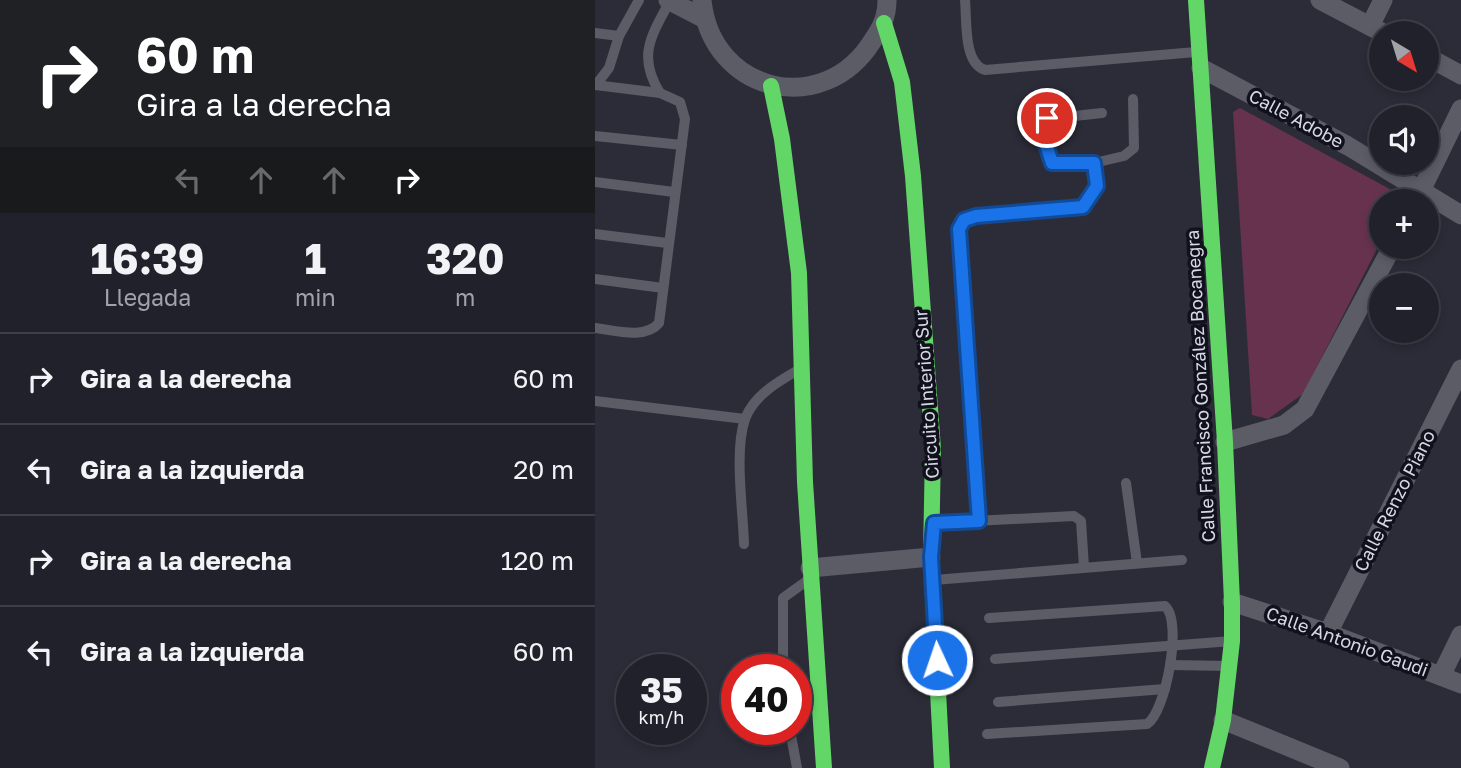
<!DOCTYPE html>
<html lang="es">
<head>
<meta charset="utf-8">
<style>
	body { margin:0; font-family:"Golos Text",sans-serif; background:#292933; color:#f1f3f6; height:100vh; display:flex; flex-direction:column; font-size:26px; white-space:nowrap }
	* { box-sizing:border-box; margin:0 }
	p { font-size:23px; color:#a2a3a9 }
	.icon { flex:none; width:38px; height:38px; fill:none; stroke:currentColor; stroke-width:2; stroke-linecap:round; stroke-linejoin:round }
	.map { position:relative; flex:1; overflow:hidden }
	.panel { display:flex; flex-direction:column; background:#21212b; width:595px }
	.panel>* { flex:none }
	.top-card { background:#202124; color:#fff; overflow:hidden }
	.needle { width:46px; rotate:142deg }
	.controls { position:absolute; left:774px; top:21px; display:grid; gap:14px }
	.controls a { display:grid; place-items:center; width:70px; height:70px; border-radius:50%; background:#21212b; box-shadow:0 4px 10px #0003,0 0 0 2px #3e3e47; font-size:35px }
	.speed { position:absolute; left:21px; top:654px; display:flex; gap:14px; font-size:35px; font-weight:700; text-align:center }
	.speed>* { display:grid; place-content:center; width:91px; height:91px; border-radius:50%; background:#21212b; box-shadow:0 4px 10px #0003,0 0 0 2px #3e3e47; line-height:1 }
	.speed small { font-size:18px; font-weight:400 }
	.speed .limit { border:10px solid #d22; background:#fff; color:#111 }
	.pin { position:absolute; display:grid; place-items:center; width:60px; height:60px; color:#fff; margin:-30px; border:4px solid #fff; border-radius:50%; box-shadow:0 2px 7px #0007 }
	.me { position:absolute; width:77px; margin:-38px; rotate:357deg; stroke-linejoin:round; filter:drop-shadow(0 0 5px #0008) }
	.turn { display:flex; align-items:center; gap:24px; height:147px; padding:0 21px; font-size:32px }
	.turn .icon { width:91px; height:91px; stroke-width:2.5 }
	.turn b { display:block; font-size:49px; line-height:60px }
	.lanes { display:flex; align-items:center; height:66px; padding:0 21px; background:#0003; justify-content:center; gap:35px; direction:ltr }
	.lanes .off { opacity:.35 }
	.eta { display:flex; justify-content:space-evenly; align-items:center; height:119px; text-align:center }
	.eta b { font-size:42px; font-weight:700; line-height:49px }
	ul { padding:0; list-style:none }
	li { display:flex; align-items:center; gap:21px; height:91px; padding:0 21px; border-top:2px solid #3e3e47 }
	li div { flex:1 }
	li b { display:block; font-size:26px }
	li em { font-style:normal }
	main { display:flex; flex:1; min-height:0 }
	.map>svg:first-child { display:block }
	.green { fill:#67324e }
	.lines { fill:none; stroke-linecap:round; stroke-linejoin:round }
	.lane { stroke:#5c5c67; stroke-width:10 }
	.street { stroke:#5c5c67; stroke-width:19 }
	.fast { stroke:#63d668; stroke-width:16 }
	.route-casing { stroke:#114b97; stroke-width:18 }
	.route { stroke:#1a73e8; stroke-width:12 }
	.labels { text-anchor:middle; stroke-width:7; stroke-linejoin:round; paint-order:stroke }
	.street-label { font-size:18px; fill:#d6d7e7; stroke:#11111c }
</style>
</head>
<body>
<main>
<section class="panel">
<div class="top-card">
<div class="turn"><svg class="icon" aria-label="right" viewBox="0 0 24 24"><path d="M7 20v-9h11M14 6l5 5-5 5"/></svg><div><b>60 m</b>Gira a la derecha</div></div>
<div class="lanes"><svg class="icon off" aria-label="left" viewBox="0 0 24 24"><path d="M17 20v-9H6M10 6l-5 5 5 5"/></svg><svg class="icon off" aria-label="ahead" viewBox="0 0 24 24"><path d="M12 20V5M6 11l6-6 6 6"/></svg><svg class="icon off" aria-label="ahead" viewBox="0 0 24 24"><path d="M12 20V5M6 11l6-6 6 6"/></svg><svg class="icon" aria-label="right" viewBox="0 0 24 24"><path d="M7 20v-9h11M14 6l5 5-5 5"/></svg></div>
</div>
<div class="eta">
<div><b>16:39</b><p>Llegada</p></div>
<div><b>1</b><p>min</p></div>
<div><b>320</b><p>m</p></div>
</div>
<ul>
<li><svg class="icon" aria-label="right" viewBox="0 0 24 24"><path d="M7 20v-9h11M14 6l5 5-5 5"/></svg><div><b>Gira a la derecha</b></div><em>60 m</em></li>
<li><svg class="icon" aria-label="left" viewBox="0 0 24 24"><path d="M17 20v-9H6M10 6l-5 5 5 5"/></svg><div><b>Gira a la izquierda</b></div><em>20 m</em></li>
<li><svg class="icon" aria-label="right" viewBox="0 0 24 24"><path d="M7 20v-9h11M14 6l5 5-5 5"/></svg><div><b>Gira a la derecha</b></div><em>120 m</em></li>
<li><svg class="icon" aria-label="left" viewBox="0 0 24 24"><path d="M17 20v-9H6M10 6l-5 5 5 5"/></svg><div><b>Gira a la izquierda</b></div><em>60 m</em></li>
</ul>
</section>
<div class="map">
<svg width="866" height="768" viewBox="0 0 866 768">
	<rect width="100%" height="100%" fill="#2c2c39"/>
	<path class="green" d="M 645,108 L 804,194 L 804,201 L 786,201 L 786,241 L 708,394 L 673,419 L 657,415 L 638,112 Z"/>
	<g class="lines">
		<g class="lane">
			<path d="M 370,0 C 372,20 368,63 390,70 L 601,52"/>
			<path d="M 0,33 L 24,36"/>
			<path d="M 0,85 L 65,93 L 85,102 L 90,119 L 64,323 C 50,340 19,330 0,328"/>
			<path d="M 1,85 L 14,68 L 24,36 L 44,0"/>
			<path d="M 65,93 C 42,56 56,36 75,1"/>
			<path d="M 0,136 L 87,145"/>
			<path d="M 499,163 L 457,163 L 446,124 L 452,119 L 507,113"/>
			<path d="M 0,182 L 79,192"/>
			<path d="M 0,234 L 72,243"/>
			<path d="M 0,279 L 68,288"/>
			<path d="M 0,401 L 150,419"/>
			<path d="M 531,483 L 542,563"/>
			<path d="M 384,521 L 364,229 L 369,220 L 381,216 L 488,207 L 502,186 L 499,163 L 529,156 L 539,148 L 538,99"/>
			<path d="M 339,523 L 479,516 L 486,521 L 489,567"/>
			<path d="M 149,544 C 148,509 139,451 150,419 C 159,395 184,381 205,369"/>
			<path d="M 339,580 L 587,560"/>
			<path d="M 400,659 L 637,641"/>
			<path d="M 575,665 L 634,666"/>
			<path d="M 188,670 L 188,598 L 213,580"/>
			<path d="M 403,702 L 570,689"/>
			<path d="M 195,730 L 202,768"/>
			<path d="M 392,734 L 552,724 C 571,712 588,621 570,606 L 394,618"/>
		</g>
		<g class="street">
			<path d="M 73,0 L 108,18"/>
			<path d="M 107,0 C 116,93 229,120 278,40 C 287,27 292,16 292,0"/>
			<path d="M 725,0 L 788,33"/>
			<path d="M 775,26 L 788,0"/>
			<path d="M 831,56 L 866,75"/>
			<path d="M 606,68 L 753,146 L 866,215"/>
			<path d="M 821,201 L 866,109"/>
			<path d="M 630,442 L 689,425 L 710,409 L 797,247"/>
			<path d="M 215,568 L 336,557"/>
			<path d="M 637,602 L 733,633 L 866,684"/>
			<path d="M 733,633 L 866,369"/>
			<path d="M 846,676 L 866,635"/>
			<path d="M 628,720 L 745,768"/>
		</g>
		<g class="fast">
			<path d="M 601,0 L 630,442 L 637,602 L 637,641 L 628,720 L 617,768"/>
			<path d="M 289,23 L 307,82 L 318,176 L 338,449 L 336,557 L 347,768"/>
			<path d="M 176,86 L 187,139 L 204,273 L 210,482 L 229,768"/>
		</g>
	</g>
	<g class="lines">
		<defs>
			<path id="route" d="M 342,660 L 336,557 L 339,523 L 384,521 L 364,229 L 369,220 L 381,216 L 488,207 L 502,186 L 499,163 L 457,163 L 446,129 L 452,118"/>
		</defs>
		<use href="#route" class="route-casing"/>
		<use href="#route" class="route"/>
	</g>
	<g class="labels">
		<g class="street-label">
			<text transform="translate(701 119) rotate(28)" y="6">Calle Adobe</text>
			<text transform="translate(606 386) rotate(-93)" y="6">Calle Francisco González Bocanegra</text>
			<text transform="translate(332 394) rotate(-94)" y="6">Circuito Interior Sur</text>
			<text transform="translate(800 501) rotate(-63)" y="6">Calle Renzo Piano</text>
			<text transform="translate(752 642) rotate(20)" y="6">Calle Antonio Gaudi</text>
		</g>
	</g>
</svg>
<div class="controls">
<a><svg class="needle" viewBox="-14 -14 28 28"><path d="M0-13l5 13h-10z" fill="#e53935"/><path d="M0 13l5-13h-10z" fill="#a2a3a9"/></svg></a>
<a><svg class="icon" aria-label="sound" viewBox="0 0 24 24"><path d="M4 9h4l5-4v14l-5-4H4zM17 9q2 3 0 6"/></svg></a>
<a>+</a>
<a>−</a>
</div>
<div class="speed"><div>35<small>km/h</small></div><div class="limit">40</div></div>
<div class="pin" style="left:452px;top:118px;background:#d93025"><svg class="icon" aria-label="arrive" viewBox="0 0 24 24"><path d="M6 21V4h12l-3 4 3 4H6"/></svg></div>
<svg class="me" style="left:342px;top:660px" viewBox="-20 -20 40 40"><circle r="17" fill="#1a73e8" stroke="#fff" stroke-width="3"/><path d="M0-11L8 9 0 5-8 9z" fill="#fff"/></svg>
</div>
</main>
</body>
</html>
